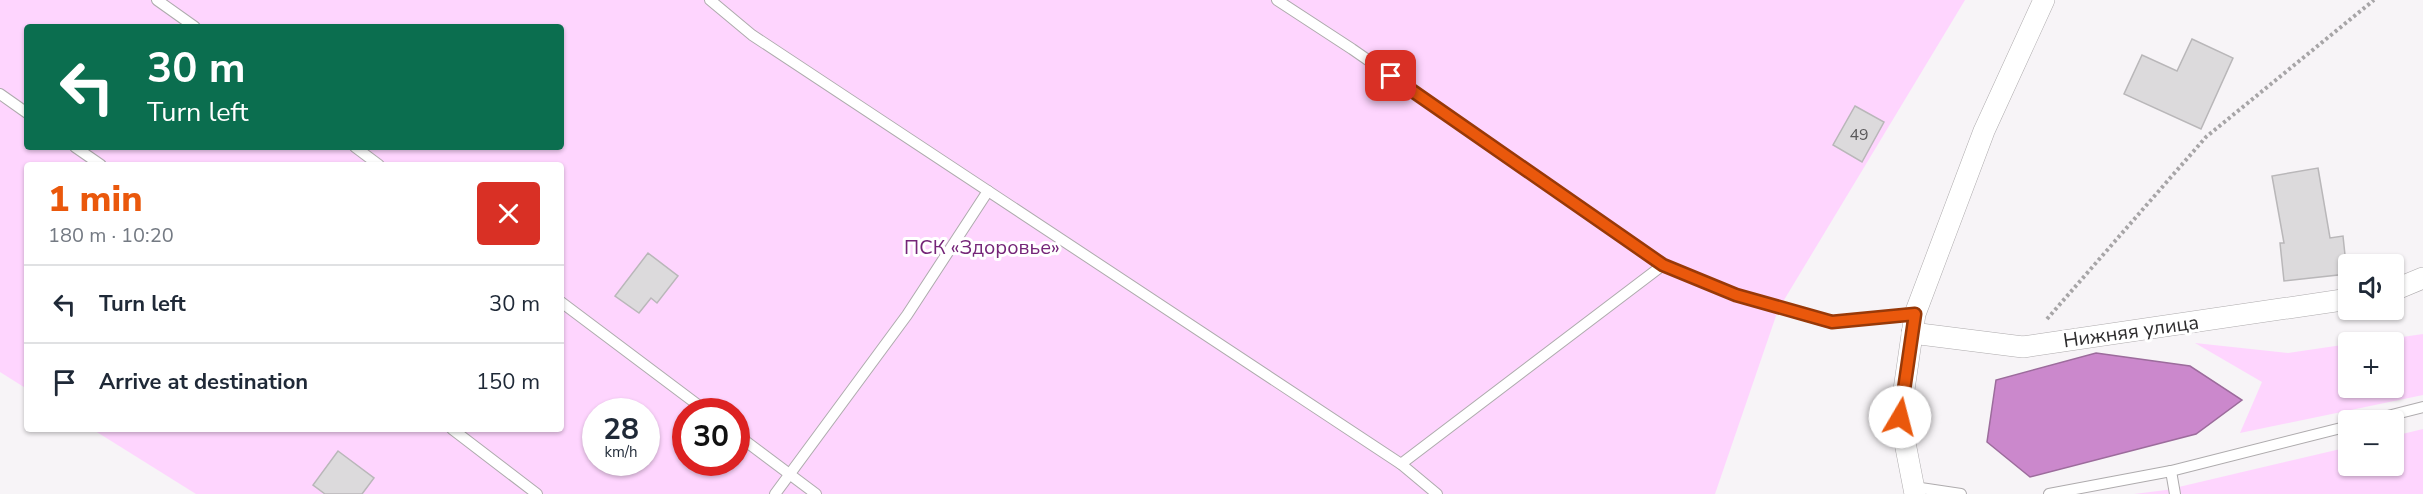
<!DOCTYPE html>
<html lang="en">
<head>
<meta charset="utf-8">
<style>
	body { margin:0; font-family:"Nunito Sans",sans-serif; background:#f2f2f3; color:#1f2937; height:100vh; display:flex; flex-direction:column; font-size:22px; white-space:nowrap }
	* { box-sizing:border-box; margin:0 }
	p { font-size:20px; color:#747a83 }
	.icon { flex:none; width:33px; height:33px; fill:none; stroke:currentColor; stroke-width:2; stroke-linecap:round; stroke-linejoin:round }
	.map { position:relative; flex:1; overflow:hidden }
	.side { position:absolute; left:24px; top:162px; width:540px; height:270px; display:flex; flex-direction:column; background:#fff; border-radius:6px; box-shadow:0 2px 4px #0004 }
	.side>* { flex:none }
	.banner { position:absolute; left:24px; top:24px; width:540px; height:126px; border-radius:6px; box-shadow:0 2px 4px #0004; background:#0b6e4f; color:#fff; overflow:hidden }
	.fabs { position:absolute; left:2338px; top:254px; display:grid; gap:12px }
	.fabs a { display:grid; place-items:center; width:66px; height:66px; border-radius:6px; background:#fff; box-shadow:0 2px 4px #0004; font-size:30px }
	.speed { position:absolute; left:582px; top:398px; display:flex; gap:12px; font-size:30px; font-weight:700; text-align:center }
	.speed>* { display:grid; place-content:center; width:78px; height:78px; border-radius:50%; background:#fff; box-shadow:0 2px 4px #0004; line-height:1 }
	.speed small { font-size:15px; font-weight:400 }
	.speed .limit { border:9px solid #d22; background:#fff; color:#111 }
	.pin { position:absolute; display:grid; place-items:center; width:51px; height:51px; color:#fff; margin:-26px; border-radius:12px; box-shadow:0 3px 9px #0006 }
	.me { position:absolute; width:66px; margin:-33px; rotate:8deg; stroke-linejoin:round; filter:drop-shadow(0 0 4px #0008) }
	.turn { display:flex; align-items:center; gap:21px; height:126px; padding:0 24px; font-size:27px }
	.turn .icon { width:78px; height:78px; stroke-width:2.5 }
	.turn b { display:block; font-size:42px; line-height:51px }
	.round { display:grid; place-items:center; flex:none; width:63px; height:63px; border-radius:6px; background:#f2f2f3 }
	.headline { display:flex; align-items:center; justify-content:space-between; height:102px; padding:0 24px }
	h1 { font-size:36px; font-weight:800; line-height:45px; color:#ea580c }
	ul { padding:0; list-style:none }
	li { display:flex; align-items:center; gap:18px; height:78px; padding:0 24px; border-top:2px solid #e0e1e3 }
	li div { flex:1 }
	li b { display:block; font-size:22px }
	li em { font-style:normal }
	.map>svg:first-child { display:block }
	.green { fill:#fed5fe; fill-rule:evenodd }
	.water { fill:#cb88cc; stroke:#9c6c9c; stroke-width:1.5 }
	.building { fill:#dcdadc; stroke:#b9b7b9; stroke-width:1.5 }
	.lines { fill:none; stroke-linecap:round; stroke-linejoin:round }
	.lane-casing { stroke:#aeabad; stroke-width:12 }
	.street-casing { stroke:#aeabad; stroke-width:22 }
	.path { stroke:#a7a5a7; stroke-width:4; stroke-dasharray:3 3; stroke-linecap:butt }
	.lane { stroke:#fff; stroke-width:10 }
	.street { stroke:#fff; stroke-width:21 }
	.route-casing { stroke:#983908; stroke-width:15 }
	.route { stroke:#ea580c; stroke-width:10 }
	.labels { text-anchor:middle; stroke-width:6; stroke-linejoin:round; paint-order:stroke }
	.number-label { font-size:16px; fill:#595859 }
	.park-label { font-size:20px; fill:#752578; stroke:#fff }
	.street-label { font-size:20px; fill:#2d2c2d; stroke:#fff }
</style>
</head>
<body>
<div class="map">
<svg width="2423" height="494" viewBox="0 0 2423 494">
	<rect width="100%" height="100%" fill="#f7f4f7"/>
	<g class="green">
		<path d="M 0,0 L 1965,0 L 1778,310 L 1715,494 L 196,494 L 92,429 L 561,429 L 561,165 L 27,165 L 27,389 L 0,372 ZM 27,27 L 561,27 L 561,147 L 27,147 ZM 596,411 L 646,411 L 646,462 L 596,462 ZM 686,411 L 736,411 L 736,462 L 686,462 Z"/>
		<path d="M 2423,334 L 2423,395 L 2240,433 L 2262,382 L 2195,343 L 2288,353 L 2349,344 L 2349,387 L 2394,387 L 2394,342 L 2367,342 Z"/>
		<path d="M 2423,429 L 2423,494 L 2134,494 L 2166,490 L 2349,447 L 2349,465 L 2394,465 L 2394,436 Z"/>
	</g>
	<path class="water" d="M 2096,353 L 2190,366 L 2242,400 L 2196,434 L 2030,477 L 1987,442 L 1996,380 Z"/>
	<g class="building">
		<path d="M 2192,39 L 2233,58 L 2201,129 L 2124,94 L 2142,55 L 2177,71 Z"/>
		<path d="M 1855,106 L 1884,122 L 1862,162 L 1833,145 Z"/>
		<path d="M 2318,168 L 2330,238 L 2343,236 L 2347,274 L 2284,281 L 2280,243 L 2284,243 L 2272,176 Z"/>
		<path d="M 648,253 L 678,276 L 657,303 L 651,298 L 639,313 L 615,296 Z"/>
		<path d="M 338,451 L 374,478 L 362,494 L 325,494 L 313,485 Z"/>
	</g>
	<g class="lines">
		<defs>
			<g id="lane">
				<path d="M 157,0 L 195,27"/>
				<path d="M 710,0 L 752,35 L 1401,464 L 1663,265"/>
				<path d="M 1277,0 L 1352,49 L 1663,265 L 1735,295 L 1832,323 L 1915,314"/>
				<path d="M 0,94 L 27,113"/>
				<path d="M 75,147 L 101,165"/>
				<path d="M 355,147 L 379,165"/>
				<path d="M 561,302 L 706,411"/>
				<path d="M 2372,420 L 2423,407"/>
				<path d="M 452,429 L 537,494"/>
				<path d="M 736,434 L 816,494"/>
				<path d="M 1401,464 L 1437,494"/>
				<path d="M 2171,471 L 2175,494"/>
				<path d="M 1914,487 L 1961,494"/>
				<path d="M 775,494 L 907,315 L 988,191"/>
				<path d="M 2049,494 L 2171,471 L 2349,426"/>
			</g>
			<g id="street">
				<path d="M 2394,290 L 2423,278"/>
				<path d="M 1912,333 L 2023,347 L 2349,299"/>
				<path d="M 1915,494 L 1900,417 L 1915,314 L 1984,131 L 2044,0"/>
			</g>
		</defs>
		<use href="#lane" class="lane-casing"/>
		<use href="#street" class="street-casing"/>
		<path class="path" d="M 2047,319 L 2206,137 L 2374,0"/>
		<use href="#lane" class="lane"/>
		<use href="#street" class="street"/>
	</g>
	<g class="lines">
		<defs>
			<path id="route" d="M 1391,76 L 1663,265 L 1736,295 L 1832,322 L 1915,314 L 1900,417"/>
		</defs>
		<use href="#route" class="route-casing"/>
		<use href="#route" class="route"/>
	</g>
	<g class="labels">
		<g class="number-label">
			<text x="1859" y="140">49</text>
		</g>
		<g class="park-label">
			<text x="982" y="254">ПСК «Здоровье»</text>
		</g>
		<g class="street-label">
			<text transform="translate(2131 331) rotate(-8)" y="7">Нижняя улица</text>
		</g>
	</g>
</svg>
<div class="fabs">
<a><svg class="icon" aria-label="sound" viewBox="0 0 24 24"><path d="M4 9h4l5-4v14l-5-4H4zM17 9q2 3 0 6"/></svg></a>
<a>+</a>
<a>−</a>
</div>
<div class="speed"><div>28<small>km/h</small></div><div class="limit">30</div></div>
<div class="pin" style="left:1391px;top:76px;background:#d93025"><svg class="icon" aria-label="arrive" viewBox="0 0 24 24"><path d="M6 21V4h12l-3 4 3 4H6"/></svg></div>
<svg class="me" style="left:1900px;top:417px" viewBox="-20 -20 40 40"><circle r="19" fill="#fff"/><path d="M0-13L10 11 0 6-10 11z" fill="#ea580c"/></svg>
<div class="banner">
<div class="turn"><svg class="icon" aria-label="left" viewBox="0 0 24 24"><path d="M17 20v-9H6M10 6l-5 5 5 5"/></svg><div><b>30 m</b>Turn left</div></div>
</div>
<section class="side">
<div class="headline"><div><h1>1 min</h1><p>180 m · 10:20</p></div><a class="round" style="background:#d93025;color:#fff"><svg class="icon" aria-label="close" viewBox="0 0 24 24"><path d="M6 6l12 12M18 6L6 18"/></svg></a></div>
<ul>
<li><svg class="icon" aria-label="left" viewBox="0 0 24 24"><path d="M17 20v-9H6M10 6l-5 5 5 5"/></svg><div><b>Turn left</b></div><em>30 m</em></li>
<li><svg class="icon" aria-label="arrive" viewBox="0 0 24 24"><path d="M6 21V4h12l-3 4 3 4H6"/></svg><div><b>Arrive at destination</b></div><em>150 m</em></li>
</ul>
</section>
</div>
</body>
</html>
